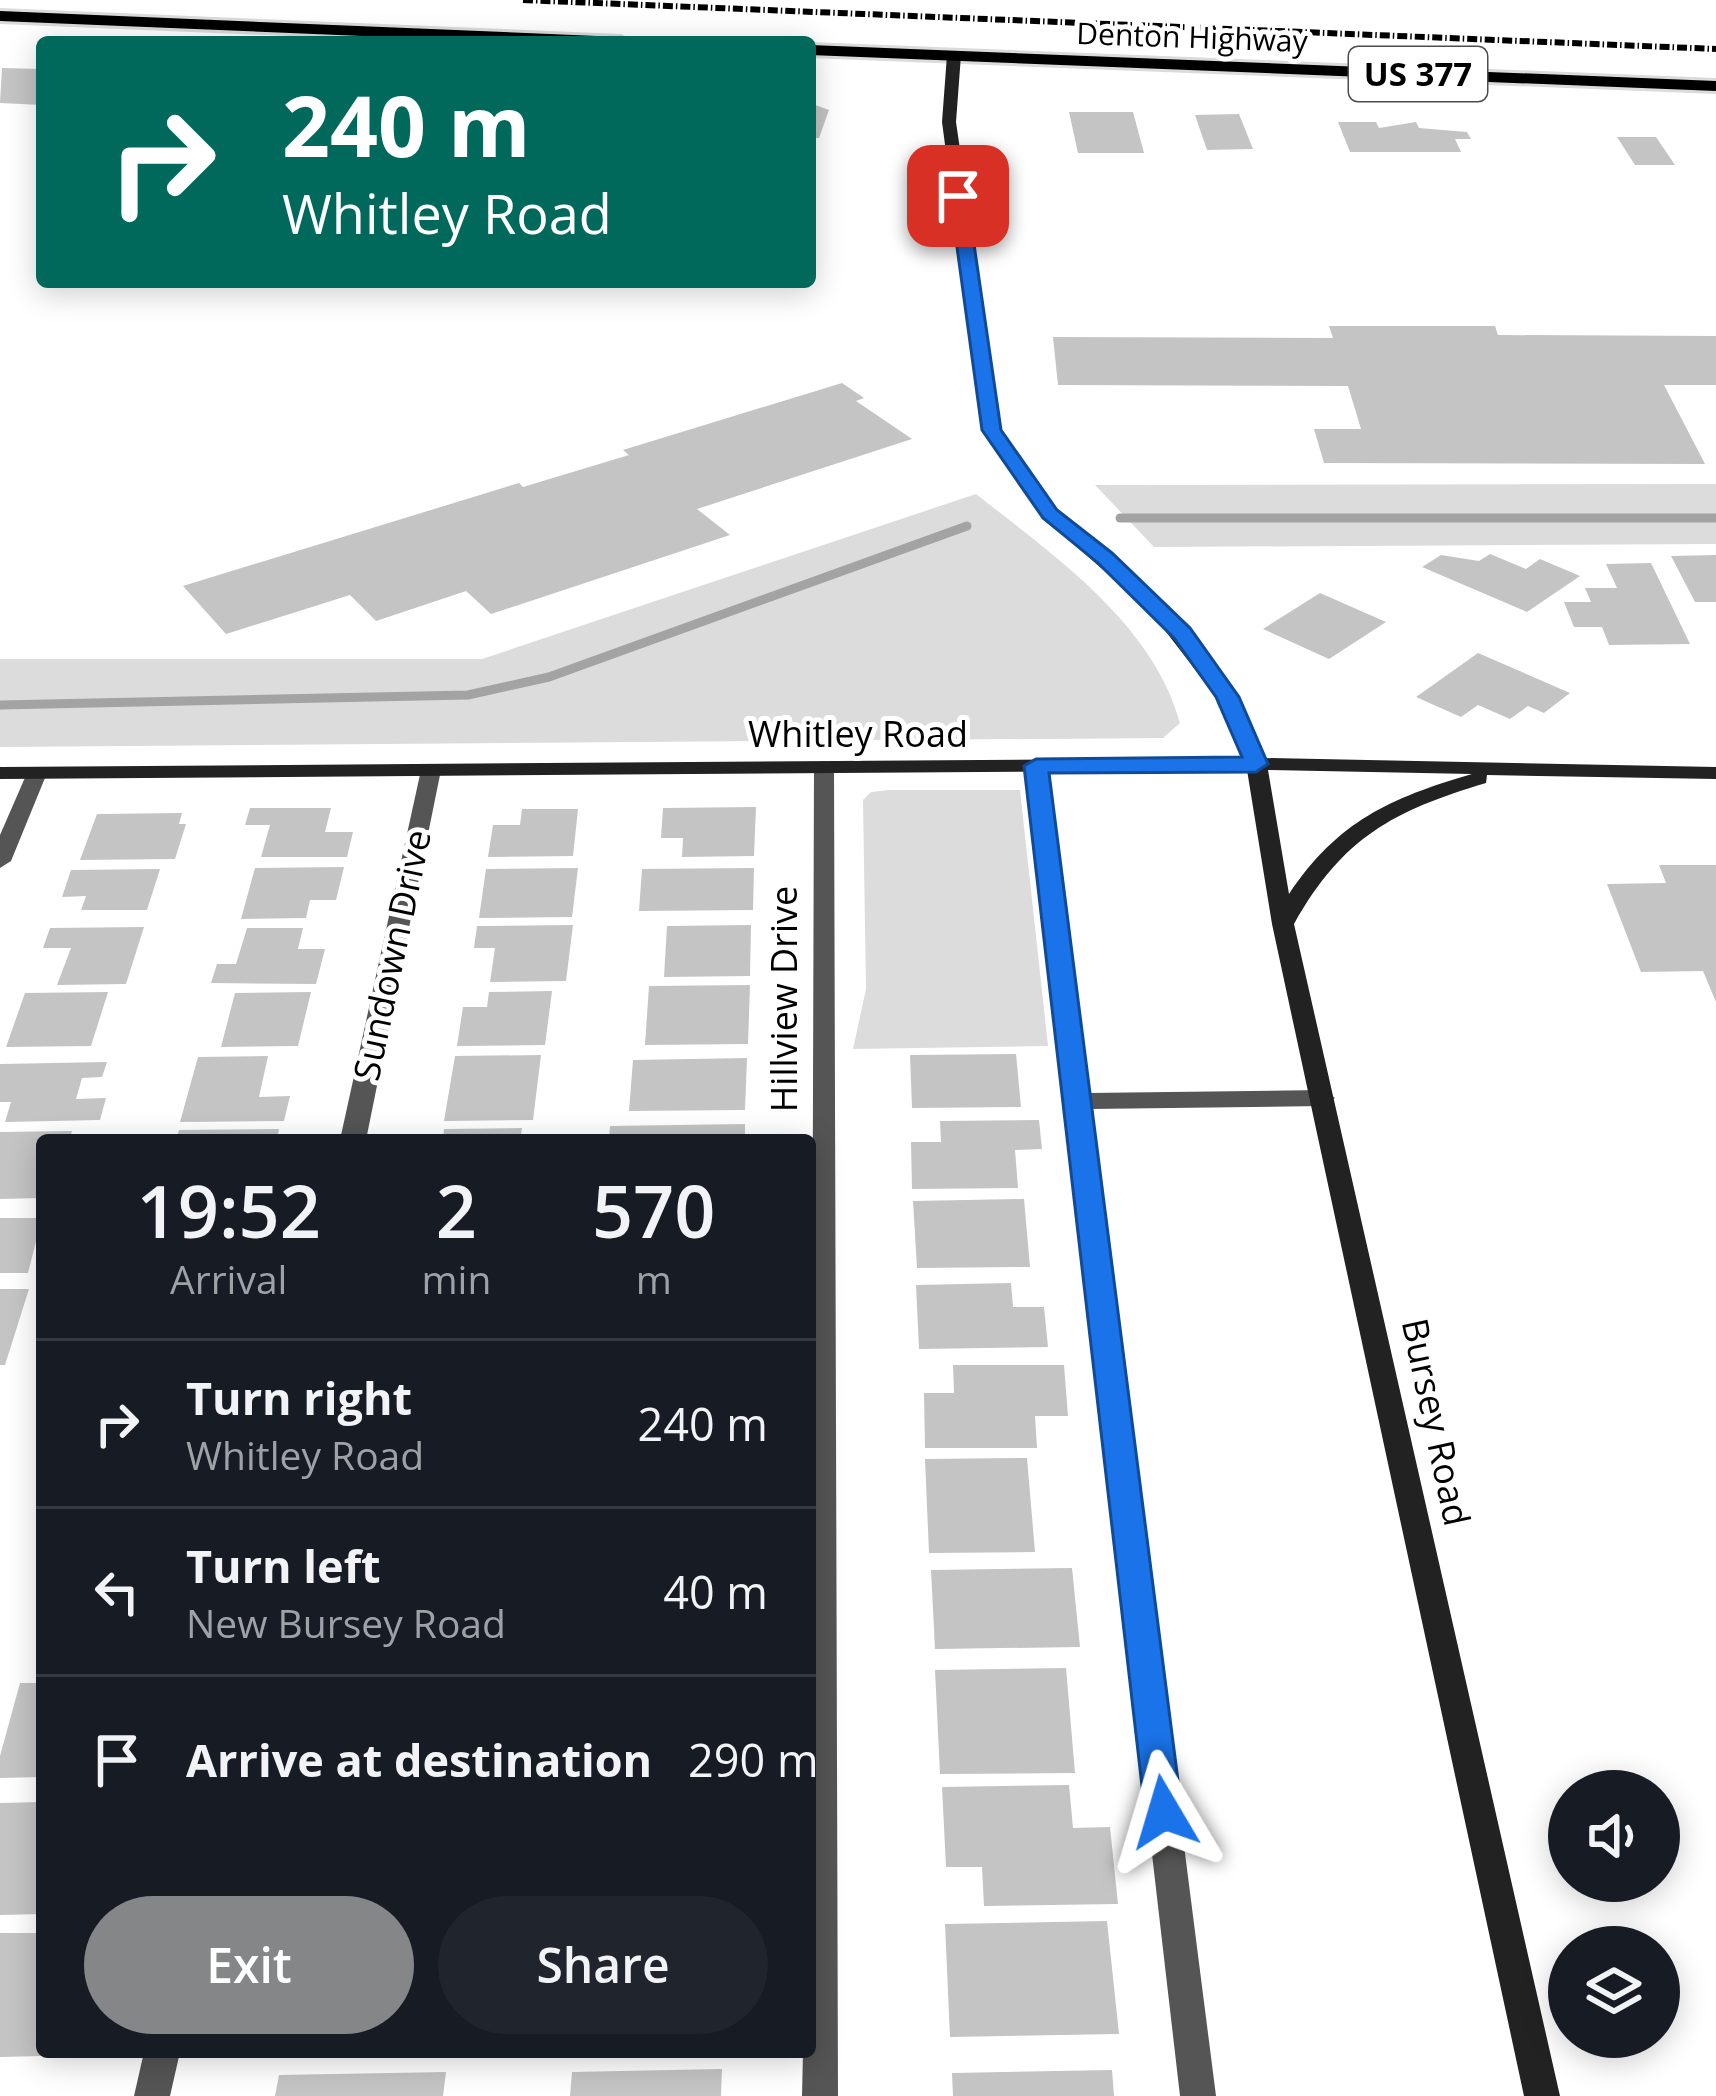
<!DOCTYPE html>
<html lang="en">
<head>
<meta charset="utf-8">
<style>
	body { margin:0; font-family:"Open Sans",sans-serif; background:#20242c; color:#f1f3f6; height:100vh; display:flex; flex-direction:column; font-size:45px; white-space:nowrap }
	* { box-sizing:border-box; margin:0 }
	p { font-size:39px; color:#9ea1a6 }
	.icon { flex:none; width:66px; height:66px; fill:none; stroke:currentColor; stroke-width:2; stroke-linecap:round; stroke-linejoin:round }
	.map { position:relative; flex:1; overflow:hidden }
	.panel { position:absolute; left:36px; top:1134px; width:780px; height:924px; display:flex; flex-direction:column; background:#171b24; border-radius:12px; box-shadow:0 6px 30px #0003 }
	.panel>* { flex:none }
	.top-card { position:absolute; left:36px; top:36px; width:780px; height:252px; border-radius:12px; box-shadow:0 6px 30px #0003; background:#00695c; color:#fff; overflow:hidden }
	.buttons { position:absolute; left:1548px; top:1770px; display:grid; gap:24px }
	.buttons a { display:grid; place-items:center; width:132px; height:132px; border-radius:50%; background:#171b24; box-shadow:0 6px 30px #0003; font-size:60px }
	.pin { position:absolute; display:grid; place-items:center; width:102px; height:102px; color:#fff; margin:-51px; border-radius:24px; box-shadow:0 6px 18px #0006 }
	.me { position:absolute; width:132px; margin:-66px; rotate:353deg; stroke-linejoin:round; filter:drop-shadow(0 0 9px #0008) }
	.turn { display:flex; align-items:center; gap:42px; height:252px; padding:0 48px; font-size:54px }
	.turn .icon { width:156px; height:156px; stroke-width:2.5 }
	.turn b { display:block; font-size:84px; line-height:102px }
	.eta { display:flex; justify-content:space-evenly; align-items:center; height:204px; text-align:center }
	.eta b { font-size:72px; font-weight:600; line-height:84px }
	.button { display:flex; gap:24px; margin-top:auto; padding:24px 48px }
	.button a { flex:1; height:138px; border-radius:72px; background:#858687; color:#fff; font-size:48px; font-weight:600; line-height:138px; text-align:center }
	.button a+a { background:#20242c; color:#f1f3f6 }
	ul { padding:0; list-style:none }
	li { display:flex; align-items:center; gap:36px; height:168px; padding:0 48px; border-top:3px solid #363941 }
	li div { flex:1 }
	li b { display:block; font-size:45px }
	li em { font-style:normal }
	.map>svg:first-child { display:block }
	.green { fill:#dcdcdc }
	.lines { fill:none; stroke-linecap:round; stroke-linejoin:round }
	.stream { stroke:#a3a3a3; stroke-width:9 }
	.building { fill:#c4c4c4 }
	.primary-casing { stroke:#dbdbdb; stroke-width:6 }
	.street { fill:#555; fill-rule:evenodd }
	.secondary { fill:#222; fill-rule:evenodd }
	.primary { fill:#000; fill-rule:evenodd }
	.rail { stroke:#000; stroke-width:6; stroke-dasharray:10 3 1.5 3; stroke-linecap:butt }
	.route { fill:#1a73e8; stroke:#114b97; stroke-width:3 }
	.labels { text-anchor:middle; stroke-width:10; stroke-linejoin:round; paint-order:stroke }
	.far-street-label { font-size:30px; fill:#000; stroke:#fff }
	.shield { fill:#fff; stroke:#4c4c4c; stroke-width:3 }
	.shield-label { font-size:33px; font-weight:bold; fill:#000 }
	.street-label { font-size:36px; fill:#000; stroke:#fff }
</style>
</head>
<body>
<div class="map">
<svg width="1716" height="2096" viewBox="0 0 1716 2096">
	<rect width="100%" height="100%" fill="#fff"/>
	<g class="green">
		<path d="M 1716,484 L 1716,544 L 1154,547 L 1095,485 Z"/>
		<path d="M 976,494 C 1053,555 1153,623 1180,723 L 1163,738 L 0,747 L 0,659 L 482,659 Z"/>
		<path d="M 890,790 L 1020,790 L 1048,1046 L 853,1049 L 866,989 L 863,800 L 871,792 Z"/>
	</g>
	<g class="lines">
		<g class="stream">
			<path d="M 1120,518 L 1716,518"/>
			<path d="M 0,705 L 468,695 L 549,677 L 967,526"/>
		</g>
	</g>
	<g class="building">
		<path d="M 2,68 L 42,69 L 42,105 L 0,103 Z"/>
		<path d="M 810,103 L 829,110 L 819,138 L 810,138 Z"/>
		<path d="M 1069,112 L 1133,112 L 1144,153 L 1078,153 Z"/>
		<path d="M 1239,114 L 1253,149 L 1207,150 L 1195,115 Z"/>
		<path d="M 1338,122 L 1376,122 L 1379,128 L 1416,122 L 1419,128 L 1467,132 L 1471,139 L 1455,139 L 1461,152 L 1350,152 Z"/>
		<path d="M 1617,137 L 1656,137 L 1675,165 L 1635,165 Z"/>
		<path d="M 1329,326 L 1495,326 L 1498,335 L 1716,336 L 1716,385 L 1664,385 L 1705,464 L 1324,463 L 1314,429 L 1361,429 L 1348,386 L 1058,385 L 1053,337 L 1333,338 Z"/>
		<path d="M 842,383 L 864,398 L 856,401 L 912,439 L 697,509 L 730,535 L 491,614 L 466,591 L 376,621 L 350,595 L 226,634 L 183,586 L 519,483 L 523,487 L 629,455 L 623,450 Z"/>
		<path d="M 1490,554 L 1526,569 L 1540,559 L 1580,576 L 1527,612 L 1422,567 L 1441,555 L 1479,561 Z"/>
		<path d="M 1716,555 L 1716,602 L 1695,602 L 1671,556 Z"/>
		<path d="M 1651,563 L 1690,644 L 1609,645 L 1602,627 L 1574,627 L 1564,602 L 1591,602 L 1585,588 L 1617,588 L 1606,564 Z"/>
		<path d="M 1320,593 L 1386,622 L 1329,659 L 1263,629 Z"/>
		<path d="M 1478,653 L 1570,693 L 1544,713 L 1528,706 L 1510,719 L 1478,705 L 1461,717 L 1416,697 Z"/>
		<path d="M 756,807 L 754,856 L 682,857 L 683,838 L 661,838 L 663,808 Z"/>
		<path d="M 250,808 L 331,808 L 325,832 L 353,832 L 347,857 L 261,857 L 270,825 L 245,825 Z"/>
		<path d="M 522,809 L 578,809 L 573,856 L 488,857 L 493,825 L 520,825 Z"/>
		<path d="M 182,813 L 179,824 L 186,824 L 175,859 L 80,860 L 97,814 Z"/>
		<path d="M 1659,865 L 1716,865 L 1716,1002 L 1703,971 L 1641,972 L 1607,884 L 1666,883 Z"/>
		<path d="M 344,867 L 336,900 L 310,900 L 306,918 L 241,919 L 255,868 Z"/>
		<path d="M 578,868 L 572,917 L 479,918 L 486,869 Z"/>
		<path d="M 754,868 L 753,910 L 639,911 L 642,869 Z"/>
		<path d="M 160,869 L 147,910 L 81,910 L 86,896 L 62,897 L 71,870 Z"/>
		<path d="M 573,925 L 566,981 L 490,982 L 495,948 L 474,948 L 477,926 Z"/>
		<path d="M 751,925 L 750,976 L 664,977 L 667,926 Z"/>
		<path d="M 144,927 L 126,984 L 57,985 L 71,948 L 43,948 L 50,928 Z"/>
		<path d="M 247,928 L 303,928 L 298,949 L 325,949 L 316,984 L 211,983 L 217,964 L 236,964 Z"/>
		<path d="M 750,985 L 748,1044 L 645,1045 L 649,986 Z"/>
		<path d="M 552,991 L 545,1045 L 457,1046 L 463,1007 L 487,1007 L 489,992 Z"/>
		<path d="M 108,992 L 91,1046 L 6,1047 L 25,993 Z"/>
		<path d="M 311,992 L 298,1046 L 221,1047 L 235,993 Z"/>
		<path d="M 1016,1054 L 1021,1107 L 912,1108 L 910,1055 Z"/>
		<path d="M 541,1055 L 533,1120 L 444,1121 L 455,1056 Z"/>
		<path d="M 268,1056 L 259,1097 L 290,1096 L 284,1121 L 180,1122 L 198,1057 Z"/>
		<path d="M 747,1058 L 745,1110 L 629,1111 L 633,1060 Z"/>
		<path d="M 107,1062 L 102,1077 L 82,1078 L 76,1099 L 106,1098 L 100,1120 L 5,1122 L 11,1102 L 0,1102 L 0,1064 Z"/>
		<path d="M 1039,1120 L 1042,1149 L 1015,1150 L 1018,1188 L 912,1189 L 911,1142 L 941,1142 L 940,1121 Z"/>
		<path d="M 745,1124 L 745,1140 L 609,1140 L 610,1126 Z"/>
		<path d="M 522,1128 L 520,1140 L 443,1140 L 444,1129 Z"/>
		<path d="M 279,1129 L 277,1140 L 176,1140 L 179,1130 Z"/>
		<path d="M 72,1131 L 69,1140 L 42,1140 L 42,1198 L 0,1199 L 0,1132 Z"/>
		<path d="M 1024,1199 L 1030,1267 L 917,1268 L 913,1201 Z"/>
		<path d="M 0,1218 L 42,1218 L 28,1273 L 0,1273 Z"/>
		<path d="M 1011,1283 L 1013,1307 L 1044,1307 L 1048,1347 L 919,1349 L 916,1285 Z"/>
		<path d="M 0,1289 L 29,1289 L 5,1365 L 0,1365 Z"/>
		<path d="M 953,1365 L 1064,1365 L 1068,1416 L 1035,1416 L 1037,1448 L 925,1448 L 924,1393 L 954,1393 Z"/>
		<path d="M 1027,1458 L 1035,1552 L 929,1553 L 925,1459 Z"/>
		<path d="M 1072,1568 L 1080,1647 L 935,1649 L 931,1570 Z"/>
		<path d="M 1066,1668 L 1075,1773 L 940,1774 L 935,1670 Z"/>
		<path d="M 20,1683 L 42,1683 L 42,1777 L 0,1778 L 0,1756 Z"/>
		<path d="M 1069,1785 L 1073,1828 L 1110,1827 L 1118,1904 L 984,1906 L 982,1867 L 946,1867 L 942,1787 Z"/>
		<path d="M 42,1802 L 42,1914 L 0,1915 L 0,1803 Z"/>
		<path d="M 1107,1921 L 1119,2034 L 950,2037 L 945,1924 Z"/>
		<path d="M 0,1933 L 42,1933 L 42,2056 L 0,2057 Z"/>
		<path d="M 722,2069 L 721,2096 L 570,2096 L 572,2072 Z"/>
		<path d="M 1112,2070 L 1114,2096 L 953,2096 L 952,2073 Z"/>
		<path d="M 446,2072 L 443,2096 L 275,2096 L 279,2075 Z"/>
	</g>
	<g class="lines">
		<defs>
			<g id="primary">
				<path d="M 0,11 L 621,37 L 629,42 L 506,42 L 0,21 Z"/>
				<path d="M 810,45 L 1716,81 L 1716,91 L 810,55 Z"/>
			</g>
		</defs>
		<use href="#primary" class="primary-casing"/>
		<g class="street">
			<path d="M 1036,760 L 1046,766 L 1088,1093 L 1323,1090 L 1335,1098 L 1323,1106 L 1090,1109 L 1216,2096 L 1180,2096 L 1026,766 Z"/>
			<path d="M 824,761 L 834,767 L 838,2096 L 802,2096 L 803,2052 L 810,2052 L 814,767 Z"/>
			<path d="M 431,764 L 441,770 L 366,1140 L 340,1140 L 421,770 Z"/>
			<path d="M 37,767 L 47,773 L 11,861 L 0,868 L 0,835 L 27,773 Z"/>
			<path d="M 144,2052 L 180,2052 L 170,2096 L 134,2096 Z"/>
		</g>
		<path class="secondary" d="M 954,51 L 961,55 L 956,122 L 1001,430 L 1056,510 L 1164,603 L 1237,697 L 1264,758 L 1716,767 L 1716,779 L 1487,775 L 1486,783 C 1393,811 1343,837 1294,924 L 1560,2096 L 1524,2096 L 1272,924 L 1247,770 L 0,779 L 0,767 L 1243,758 L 1217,698 L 1150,611 L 1044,518 L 983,430 L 942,122 L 947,55 ZM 1268,770 L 1472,774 C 1390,798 1338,821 1289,894 Z"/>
		<use href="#primary" class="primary"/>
		<path class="rail" d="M 523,0 L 1716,49"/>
	</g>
	<path class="route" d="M 958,192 L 967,196 L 1001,430 L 1057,510 L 1112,553 L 1190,628 L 1239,697 L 1268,764 L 1256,772 L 1049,773 L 1182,1812 L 1177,1823 L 1164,1828 L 1151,1823 L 1145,1812 L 1024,766 L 1036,759 L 1242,757 L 1216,697 L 1174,638 L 1097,562 L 1043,518 L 982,430 L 950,196 Z"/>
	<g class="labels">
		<g class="far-street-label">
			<text transform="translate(1192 38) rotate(2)" y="10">Denton Highway</text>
		</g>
		<rect class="shield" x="1349" y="47" width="138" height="54" rx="9"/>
		<g class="shield-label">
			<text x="1418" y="86">US 377</text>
		</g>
		<g class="street-label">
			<text x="858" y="747">Whitley Road</text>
			<text transform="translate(392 955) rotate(-78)" y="13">Sundown Drive</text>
			<text transform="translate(784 999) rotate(-90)" y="13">Hillview Drive</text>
			<text transform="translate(1436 1422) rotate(78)" y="13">Bursey Road</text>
		</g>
	</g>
</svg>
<div class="buttons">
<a><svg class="icon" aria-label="sound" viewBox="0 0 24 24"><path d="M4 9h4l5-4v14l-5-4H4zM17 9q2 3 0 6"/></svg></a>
<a><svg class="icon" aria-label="layers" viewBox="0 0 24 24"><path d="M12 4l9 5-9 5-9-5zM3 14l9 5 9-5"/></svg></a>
</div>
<div class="pin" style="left:958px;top:196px;background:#d93025"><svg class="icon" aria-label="arrive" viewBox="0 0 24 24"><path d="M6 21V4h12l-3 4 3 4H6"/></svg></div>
<svg class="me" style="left:1164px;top:1812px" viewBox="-20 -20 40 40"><path d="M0-17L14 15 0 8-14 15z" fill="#1a73e8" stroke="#fff" stroke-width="4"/></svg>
<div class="top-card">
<div class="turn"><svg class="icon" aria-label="right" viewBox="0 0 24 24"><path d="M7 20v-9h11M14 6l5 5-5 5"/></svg><div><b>240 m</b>Whitley Road</div></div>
</div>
<section class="panel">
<div class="eta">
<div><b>19:52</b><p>Arrival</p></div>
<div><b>2</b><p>min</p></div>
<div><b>570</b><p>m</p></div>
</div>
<ul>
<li><svg class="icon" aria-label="right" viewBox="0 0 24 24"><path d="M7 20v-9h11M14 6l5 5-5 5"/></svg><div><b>Turn right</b><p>Whitley Road</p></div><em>240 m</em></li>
<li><svg class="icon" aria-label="left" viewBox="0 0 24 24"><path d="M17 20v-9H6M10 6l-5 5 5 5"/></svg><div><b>Turn left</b><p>New Bursey Road</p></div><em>40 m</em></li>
<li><svg class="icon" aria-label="arrive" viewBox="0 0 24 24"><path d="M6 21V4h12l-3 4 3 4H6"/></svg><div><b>Arrive at destination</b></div><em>290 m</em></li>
</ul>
<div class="button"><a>Exit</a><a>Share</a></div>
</section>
</div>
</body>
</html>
